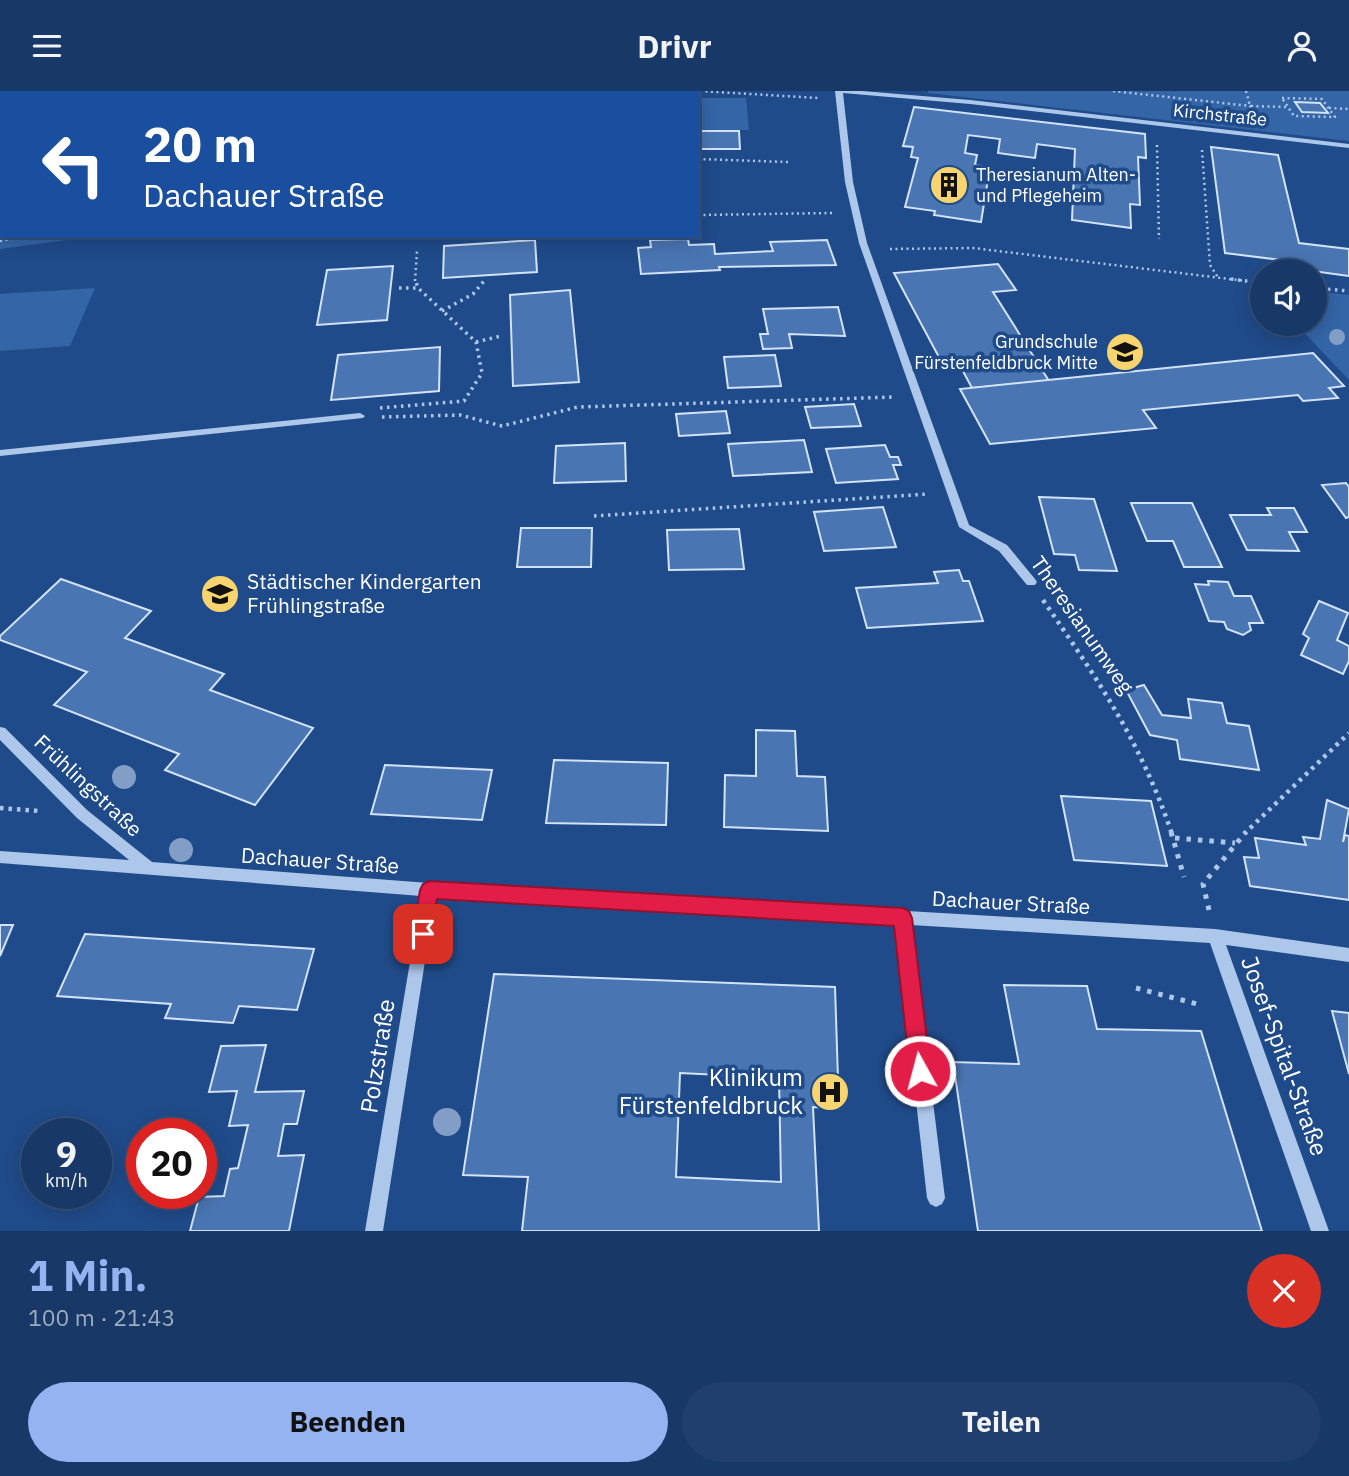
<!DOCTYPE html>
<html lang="de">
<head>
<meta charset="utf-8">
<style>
	body { margin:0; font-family:"IBM Plex Sans",sans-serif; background:#213f6e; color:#f1f3f6; height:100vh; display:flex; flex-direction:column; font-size:26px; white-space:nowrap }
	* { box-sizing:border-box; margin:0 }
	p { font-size:23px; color:#9facc0 }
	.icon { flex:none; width:38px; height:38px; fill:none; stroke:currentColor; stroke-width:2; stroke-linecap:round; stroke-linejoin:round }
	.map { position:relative; height:1140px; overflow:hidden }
	.sheet { display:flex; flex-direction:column; background:#183868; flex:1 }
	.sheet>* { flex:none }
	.banner { position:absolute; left:0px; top:0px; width:700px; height:147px; box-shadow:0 4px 18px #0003,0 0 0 2px #36527c; background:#1a4fa0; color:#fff; overflow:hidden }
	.buttons { position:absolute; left:1250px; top:168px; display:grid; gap:14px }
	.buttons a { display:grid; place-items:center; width:77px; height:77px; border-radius:50%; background:#183868; box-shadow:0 4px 18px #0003,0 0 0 2px #36527c; font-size:35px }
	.speed { position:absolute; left:21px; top:1027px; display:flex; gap:14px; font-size:35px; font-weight:700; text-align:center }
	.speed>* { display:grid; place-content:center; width:91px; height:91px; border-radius:50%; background:#183868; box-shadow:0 4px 18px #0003,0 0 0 2px #36527c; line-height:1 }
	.speed small { font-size:18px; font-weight:400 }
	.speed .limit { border:10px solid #d22; background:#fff; color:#111 }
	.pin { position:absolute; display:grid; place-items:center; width:60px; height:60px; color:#fff; margin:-30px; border-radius:14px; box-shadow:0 4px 10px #0006 }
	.me { position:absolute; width:77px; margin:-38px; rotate:353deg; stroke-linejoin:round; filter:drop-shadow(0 0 5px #0008) }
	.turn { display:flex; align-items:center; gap:24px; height:147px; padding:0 28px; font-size:32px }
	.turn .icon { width:91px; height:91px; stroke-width:2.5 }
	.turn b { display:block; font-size:49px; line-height:60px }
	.round { display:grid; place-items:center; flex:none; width:74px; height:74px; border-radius:37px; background:#213f6e }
	.head { display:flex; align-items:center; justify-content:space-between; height:119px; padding:0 28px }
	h1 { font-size:42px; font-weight:700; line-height:52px; color:#95b2f1 }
	.action { display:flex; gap:14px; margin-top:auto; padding:14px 28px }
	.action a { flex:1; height:80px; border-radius:42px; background:#95b2f1; color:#111; font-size:28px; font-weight:700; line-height:80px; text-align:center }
	.action a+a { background:#213f6e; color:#f1f3f6 }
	header { display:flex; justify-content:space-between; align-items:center; height:91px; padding:0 28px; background:#183868; font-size:32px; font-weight:700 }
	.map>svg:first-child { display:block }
	.green { fill:#3465a7 }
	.building { fill:#4975b2; stroke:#d2e2f8; stroke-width:2; fill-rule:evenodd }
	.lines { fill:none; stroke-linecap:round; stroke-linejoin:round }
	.path-far3 { stroke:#adc7eb; stroke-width:2.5; stroke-dasharray:2 3.5; stroke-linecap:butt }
	.path-far2 { stroke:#adc7eb; stroke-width:3.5; stroke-dasharray:2.5 4.5; stroke-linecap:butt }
	.path-far1 { stroke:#adc7eb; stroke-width:4.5; stroke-dasharray:3.5 5; stroke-linecap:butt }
	.path { stroke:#adc7eb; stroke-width:5; stroke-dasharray:4.5 7; stroke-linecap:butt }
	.minor { fill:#adc7eb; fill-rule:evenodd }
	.tree { fill:#829ec6 }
	.route { fill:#e11d48; stroke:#92132f; stroke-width:2 }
	.labels { text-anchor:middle; stroke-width:7; stroke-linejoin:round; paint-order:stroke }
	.far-street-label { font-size:18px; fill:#fff; stroke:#204b8a }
	.far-poi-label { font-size:18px; fill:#fff; stroke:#204b8a; text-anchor:start }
	.poi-label { font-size:21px; fill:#fff; stroke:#204b8a; text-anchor:start }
	.street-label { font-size:21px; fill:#fff; stroke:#204b8a }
	.near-street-label { font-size:24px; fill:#fff; stroke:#204b8a }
	.near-poi-label { font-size:24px; fill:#fff; stroke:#204b8a; text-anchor:end }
</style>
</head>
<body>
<header><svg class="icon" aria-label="menu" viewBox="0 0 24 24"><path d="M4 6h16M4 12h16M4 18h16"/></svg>Drivr<svg class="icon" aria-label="person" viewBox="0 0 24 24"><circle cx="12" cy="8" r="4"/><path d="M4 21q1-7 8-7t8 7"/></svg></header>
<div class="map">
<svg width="1349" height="1140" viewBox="0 0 1349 1140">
	<rect width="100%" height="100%" fill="#204b8a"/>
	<g class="green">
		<path d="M 0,0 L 501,0 L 2,2 L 2,145 L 120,145 L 74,148 L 0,158 Z"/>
		<path d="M 928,0 L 1349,0 L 1349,50 L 928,2 Z"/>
		<path d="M 698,7 L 746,7 L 749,39 L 698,39 Z"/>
		<path d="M 95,197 L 70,255 L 0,260 L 0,203 Z"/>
		<path d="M 1314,200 L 1349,204 L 1349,289 L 1296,233 L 1314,233 Z"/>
	</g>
	<g class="building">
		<path d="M 1295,11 L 1320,12 L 1328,22 L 1302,21 Z"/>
		<path d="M 914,16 L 1145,43 L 1146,67 L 1138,66 L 1140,114 L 1130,113 L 1131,137 L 1072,129 L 1075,58 L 1037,53 L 1035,67 L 998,62 L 1000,48 L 968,44 L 965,62 L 977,64 L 975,74 L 990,76 L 981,131 L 934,124 L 935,120 L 905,116 L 918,67 L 911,66 L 913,56 L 903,55 Z"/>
		<path d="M 698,40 L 739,40 L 740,58 L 698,58 Z"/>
		<path d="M 1211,56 L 1278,64 L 1299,152 L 1349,158 L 1349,185 L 1298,178 L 1297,171 L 1225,162 Z"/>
		<path d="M 688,148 L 689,154 L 714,153 L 715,163 L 773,160 L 770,151 L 827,149 L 836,174 L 719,176 L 720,179 L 641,183 L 638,157 L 651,156 L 650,149 Z"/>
		<path d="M 535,149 L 537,181 L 443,187 L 444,155 Z"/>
		<path d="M 998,173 L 1016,199 L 993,201 L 1049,290 L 972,297 L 957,269 L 941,270 L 894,182 Z"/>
		<path d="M 393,175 L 387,229 L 317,234 L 327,179 Z"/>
		<path d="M 570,199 L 579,291 L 513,295 L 510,204 Z"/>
		<path d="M 838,216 L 845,245 L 789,243 L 792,257 L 763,258 L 760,243 L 768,243 L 763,218 Z"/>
		<path d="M 440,256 L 439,300 L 331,309 L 338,264 Z"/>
		<path d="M 1313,262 L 1344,295 L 1329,297 L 1338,307 L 1303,310 L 1298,304 L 1143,319 L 1156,337 L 990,353 L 960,298 Z"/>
		<path d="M 775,264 L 781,295 L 728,297 L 724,266 Z"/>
		<path d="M 854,313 L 861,335 L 811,337 L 805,316 Z"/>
		<path d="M 726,320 L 730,342 L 679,345 L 676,323 Z"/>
		<path d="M 804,349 L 812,381 L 733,385 L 728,353 Z"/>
		<path d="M 625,352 L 626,390 L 554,392 L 556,355 Z"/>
		<path d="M 885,354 L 890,366 L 898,366 L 901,374 L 893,374 L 898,388 L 836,392 L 826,358 Z"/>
		<path d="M 1346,392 L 1349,396 L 1349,426 L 1346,427 L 1322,394 Z"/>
		<path d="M 1039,406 L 1094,408 L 1117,480 L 1079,479 L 1075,464 L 1054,463 Z"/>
		<path d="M 1131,412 L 1192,412 L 1222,476 L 1184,476 L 1173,450 L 1147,450 Z"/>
		<path d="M 883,416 L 896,456 L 824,460 L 814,421 Z"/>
		<path d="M 1267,417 L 1294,417 L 1307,441 L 1289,441 L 1299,460 L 1247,459 L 1230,424 L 1271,424 Z"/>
		<path d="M 521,437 L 592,437 L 591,476 L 517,476 Z"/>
		<path d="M 739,438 L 744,478 L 669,479 L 667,439 Z"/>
		<path d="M 959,479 L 963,490 L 969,490 L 983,530 L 867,537 L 856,497 L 938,492 L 934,481 Z"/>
		<path d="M 61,488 L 151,520 L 125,547 L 224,583 L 210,599 L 313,637 L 255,714 L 165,679 L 179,663 L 54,614 L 87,581 L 0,549 L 0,545 Z"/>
		<path d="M 1208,490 L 1228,491 L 1234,505 L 1251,505 L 1263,532 L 1249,532 L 1251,539 L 1243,544 L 1227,538 L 1224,531 L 1209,530 L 1195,493 L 1209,494 Z"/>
		<path d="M 1319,510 L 1348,522 L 1337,549 L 1349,555 L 1349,570 L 1343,583 L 1301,564 L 1309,547 L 1303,543 Z"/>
		<path d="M 1144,594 L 1162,624 L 1191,627 L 1188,608 L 1222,612 L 1227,632 L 1249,635 L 1259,679 L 1180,668 L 1177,649 L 1150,644 L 1126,599 Z"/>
		<path d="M 756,639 L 795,640 L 797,685 L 825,686 L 828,740 L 724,736 L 725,684 L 756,685 Z"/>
		<path d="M 554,669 L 668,672 L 666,734 L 546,732 Z"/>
		<path d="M 385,674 L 492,679 L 482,729 L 371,723 Z"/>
		<path d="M 1061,705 L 1151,710 L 1167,775 L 1074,769 Z"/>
		<path d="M 1327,709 L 1349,718 L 1343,751 L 1345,744 L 1349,745 L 1349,809 L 1250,795 L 1244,766 L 1259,767 L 1255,747 L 1306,754 L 1303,746 L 1320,748 Z"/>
		<path d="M 0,834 L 13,834 L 0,865 Z"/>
		<path d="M 85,843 L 314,858 L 297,919 L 239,915 L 233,932 L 165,927 L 171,913 L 57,905 Z"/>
		<path d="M 494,883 L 835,896 L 839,1018 L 813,1016 L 819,1140 L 522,1140 L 528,1086 L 463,1084 ZM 680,982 L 779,987 L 781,1091 L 676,1086 Z"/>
		<path d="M 1004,894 L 1087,895 L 1097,938 L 1201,940 L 1262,1140 L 978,1140 L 953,971 L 1019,973 Z"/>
		<path d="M 1332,920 L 1349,922 L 1349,983 Z"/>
		<path d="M 266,954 L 255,1001 L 304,1000 L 297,1033 L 284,1033 L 278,1065 L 304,1064 L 289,1140 L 190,1140 L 199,1106 L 224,1105 L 230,1078 L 238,1077 L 248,1034 L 229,1035 L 237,1000 L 209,1001 L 221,955 Z"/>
	</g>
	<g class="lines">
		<g class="path-far3">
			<path d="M 365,0 L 367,2"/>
			<path d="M 371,0 L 378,2"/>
			<path d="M 700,0 L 818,7"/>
			<path d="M 1113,0 L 1250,15 L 1253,22"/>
			<path d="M 1246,0 L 1250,15 L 1287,16"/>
			<path d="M 95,2 L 114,0"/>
			<path d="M 1282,7 L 1322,8 L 1335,26 L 1294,25 Z"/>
			<path d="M 1329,17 L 1349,18"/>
			<path d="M 1157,54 L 1159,148"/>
			<path d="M 1202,59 L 1210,174 L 1219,188"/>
			<path d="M 698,68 L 788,71"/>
			<path d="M 698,124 L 833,122"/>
			<path d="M 0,150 L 27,145"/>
			<path d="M 890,158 L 973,157 L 1246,190"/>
			<path d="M 415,190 L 417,160"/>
		</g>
		<g class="path-far2">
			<path d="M 1231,188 L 1262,192"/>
			<path d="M 399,197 L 418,197"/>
			<path d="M 1314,197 L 1349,200"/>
			<path d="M 442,220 L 473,203 L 485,189"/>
			<path d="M 476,251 L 501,245"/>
			<path d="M 380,317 L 464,310 L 482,282 L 476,251 L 418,197 L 415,188"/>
			<path d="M 382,326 L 460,324 L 502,335 L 578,316 L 894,306"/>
			<path d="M 594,425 L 928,403"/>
		</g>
		<g class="path-far1">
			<path d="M 1043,509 C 1098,589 1140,649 1172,743"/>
			<path d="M 0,717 L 39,720"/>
			<path d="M 1244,743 L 1349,642"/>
		</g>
		<g class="path">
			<path d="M 1171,741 L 1184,786"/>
			<path d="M 1175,747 L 1235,752"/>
			<path d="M 1209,819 L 1203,793 L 1246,741"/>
			<path d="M 1136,897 L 1201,914"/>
		</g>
		<g class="minor">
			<path d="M 835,0 L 862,0 L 970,9 L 1349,53 L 1349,57 L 970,13 L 843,2 L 853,91 L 867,152 L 969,434 L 1007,454 L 1035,488 L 1037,491 L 1035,494 L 1027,494 L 999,460 L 959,436 L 859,152 L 845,91 Z"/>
			<path d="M 360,322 L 365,325 L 363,327 L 0,365 L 0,359 Z"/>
			<path d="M 0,636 L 5,637 L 87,719 L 152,771 L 429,792 L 1215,838 L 1349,857 L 1349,871 L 1226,854 L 1329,1140 L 1311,1140 L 1210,852 L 911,834 L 945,1107 L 942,1113 L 936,1116 L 930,1113 L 927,1107 L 896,833 L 435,806 L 383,1140 L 365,1140 L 421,805 L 0,772 L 0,760 L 129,769 L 77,727 L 0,649 Z"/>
		</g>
	</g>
	<g class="tree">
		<circle cx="1337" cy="246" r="8"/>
		<circle cx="124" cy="686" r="12"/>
		<circle cx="181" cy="759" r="12"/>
		<circle cx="447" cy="1031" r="14"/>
	</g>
	<path class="route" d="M 429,790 L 903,817 L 909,820 L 912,827 L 931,980 L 928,987 L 920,990 L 913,987 L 910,980 L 894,835 L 437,808 L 429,850 L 423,852 L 416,850 L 413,843 L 420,799 L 423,793 Z"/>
	<defs>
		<symbol id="building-disc" viewBox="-11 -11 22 22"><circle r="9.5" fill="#f8d46e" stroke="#204b8a"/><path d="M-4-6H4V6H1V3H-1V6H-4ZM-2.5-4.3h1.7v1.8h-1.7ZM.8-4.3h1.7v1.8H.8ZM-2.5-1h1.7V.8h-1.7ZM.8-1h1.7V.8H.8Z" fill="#111"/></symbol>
		<symbol id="school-disc" viewBox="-11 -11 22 22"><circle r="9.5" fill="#f8d46e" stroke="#204b8a"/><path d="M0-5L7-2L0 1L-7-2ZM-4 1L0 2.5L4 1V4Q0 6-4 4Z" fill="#111"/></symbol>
		<symbol id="hospital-disc" viewBox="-11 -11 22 22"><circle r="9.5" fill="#f8d46e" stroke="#204b8a"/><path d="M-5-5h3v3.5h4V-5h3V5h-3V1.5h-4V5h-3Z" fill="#111"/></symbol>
	</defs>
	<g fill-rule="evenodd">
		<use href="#building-disc" x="927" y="72" width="44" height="44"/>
		<use href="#school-disc" x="1103" y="239" width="44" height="44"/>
		<use href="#school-disc" x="198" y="481" width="44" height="44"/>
		<use href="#hospital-disc" x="808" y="979" width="44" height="44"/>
	</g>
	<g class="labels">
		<g class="far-street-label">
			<text transform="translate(1220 24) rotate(6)" y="6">Kirchstraße</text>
		</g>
		<g class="far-poi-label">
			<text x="976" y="90">Theresianum Alten-<tspan x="976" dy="21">und Pflegeheim</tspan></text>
			<text x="1098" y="257" text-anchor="end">Grundschule<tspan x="1098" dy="21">Fürstenfeldbruck Mitte</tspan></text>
		</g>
		<g class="poi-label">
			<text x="247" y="498">Städtischer Kindergarten<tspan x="247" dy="24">Frühlingstraße</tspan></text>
		</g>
		<g class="street-label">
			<text transform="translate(1082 534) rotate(55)" y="7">Theresianumweg</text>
			<text transform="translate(88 695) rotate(43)" y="7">Frühlingstraße</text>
			<text transform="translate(320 770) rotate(4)" y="7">Dachauer Straße</text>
			<text transform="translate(1011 812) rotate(3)" y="7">Dachauer Straße</text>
		</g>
		<g class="near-street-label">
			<text transform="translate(378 965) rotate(-81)" y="8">Polzstraße</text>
			<text transform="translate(1284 965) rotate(70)" y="8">Josef-Spital-Straße</text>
		</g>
		<g class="near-poi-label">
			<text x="803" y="995">Klinikum<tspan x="803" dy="28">Fürstenfeldbruck</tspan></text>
		</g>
	</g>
</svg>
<div class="buttons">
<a><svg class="icon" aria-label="sound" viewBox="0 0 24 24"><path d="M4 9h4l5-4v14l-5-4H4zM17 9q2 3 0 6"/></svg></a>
</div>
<div class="speed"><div>9<small>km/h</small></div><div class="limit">20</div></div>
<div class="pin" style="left:423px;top:843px;background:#d93025"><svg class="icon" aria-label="arrive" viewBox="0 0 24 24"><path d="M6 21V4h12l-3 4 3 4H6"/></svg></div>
<svg class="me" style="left:920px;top:980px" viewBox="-20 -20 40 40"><circle r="17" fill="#e11d48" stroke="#fff" stroke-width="3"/><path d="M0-11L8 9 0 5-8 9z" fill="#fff"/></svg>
<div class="banner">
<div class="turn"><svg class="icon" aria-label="left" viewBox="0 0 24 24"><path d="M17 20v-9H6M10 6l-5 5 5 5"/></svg><div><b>20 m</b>Dachauer Straße</div></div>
</div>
</div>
<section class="sheet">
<div class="head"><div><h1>1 Min.</h1><p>100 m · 21:43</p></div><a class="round" style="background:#d93025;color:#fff"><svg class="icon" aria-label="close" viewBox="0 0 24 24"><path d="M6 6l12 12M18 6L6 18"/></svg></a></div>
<div class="action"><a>Beenden</a><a>Teilen</a></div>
</section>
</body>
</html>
